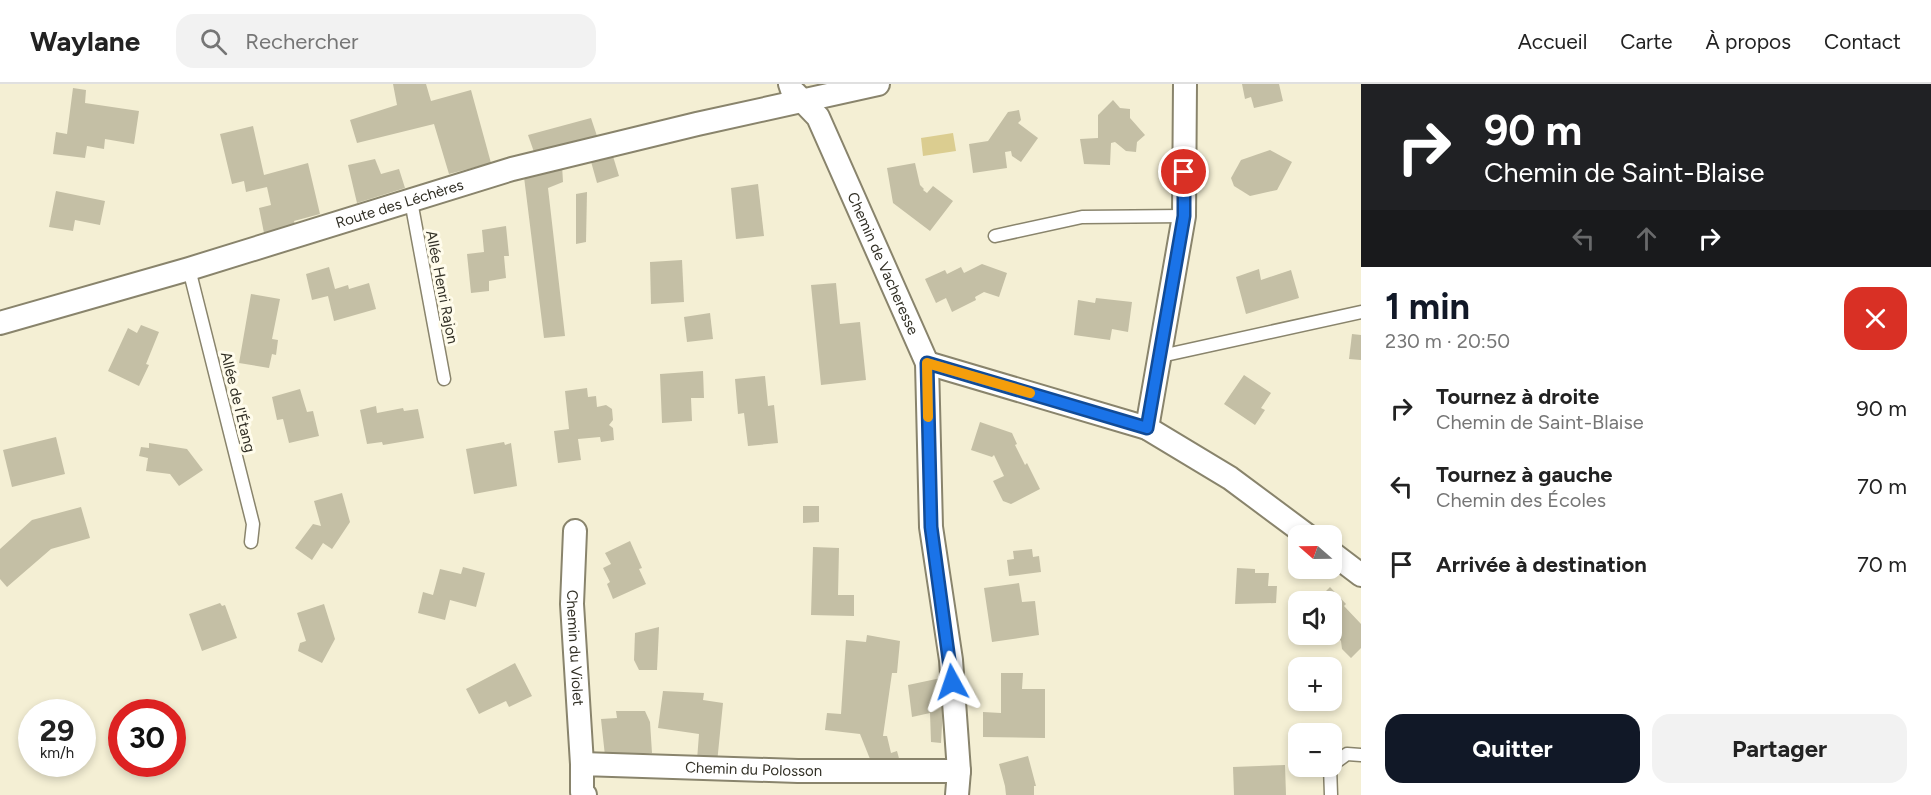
<!DOCTYPE html>
<html lang="fr">
<head>
<meta charset="utf-8">
<style>
	body { margin:0; font-family:Figtree,sans-serif; background:#f2f2f2; color:#222; height:100vh; display:flex; flex-direction:column; font-size:22px; white-space:nowrap }
	* { box-sizing:border-box; margin:0 }
	p { font-size:20px; color:#767676 }
	.icon { flex:none; width:33px; height:33px; fill:none; stroke:currentColor; stroke-width:2; stroke-linecap:round; stroke-linejoin:round }
	.map { position:relative; flex:1; overflow:hidden }
	.panel { display:flex; flex-direction:column; background:#fff; width:570px }
	.panel>* { flex:none }
	.hud { background:#202124; color:#fff; overflow:hidden }
	.needle { width:39px; rotate:290deg }
	.fabs { position:absolute; left:1288px; top:441px; display:grid; gap:12px }
	.fabs a { display:grid; place-items:center; width:54px; height:54px; border-radius:12px; background:#fff; box-shadow:0 3px 9px #0003; font-size:30px }
	.speed { position:absolute; left:18px; top:615px; display:flex; gap:12px; font-size:30px; font-weight:700; text-align:center }
	.speed>* { display:grid; place-content:center; width:78px; height:78px; border-radius:50%; background:#fff; box-shadow:0 3px 9px #0003; line-height:1 }
	.speed small { font-size:15px; font-weight:400 }
	.speed .limit { border:9px solid #d22; background:#fff; color:#111 }
	.pin { position:absolute; display:grid; place-items:center; width:51px; height:51px; color:#fff; margin:-26px; border:3px solid #fff; border-radius:50%; box-shadow:0 2px 6px #0007 }
	.me { position:absolute; width:66px; margin:-33px; rotate:355deg; stroke-linejoin:round; filter:drop-shadow(0 0 4px #0008) }
	.turn { display:flex; align-items:center; gap:21px; height:126px; padding:0 24px; font-size:27px }
	.turn .icon { width:78px; height:78px; stroke-width:2.5 }
	.turn b { display:block; font-size:42px; line-height:51px }
	.lanes { display:flex; align-items:center; height:57px; padding:0 24px; background:#0003; justify-content:center; gap:30px; direction:ltr }
	.lanes .off { opacity:.35 }
	.round { display:grid; place-items:center; flex:none; width:63px; height:63px; border-radius:18px; background:#f2f2f2 }
	.summary { display:flex; align-items:center; justify-content:space-between; height:102px; padding:0 24px }
	h1 { font-size:36px; font-weight:700; line-height:45px; color:#111827 }
	.cta { display:flex; gap:12px; margin-top:auto; padding:12px 24px }
	.cta a { flex:1; height:69px; border-radius:18px; background:#111827; color:#fff; font-size:24px; font-weight:700; line-height:69px; text-align:center }
	.cta a+a { background:#f2f2f2; color:#222 }
	ul { padding:0; list-style:none }
	li { display:flex; align-items:center; gap:18px; height:78px; padding:0 24px }
	li div { flex:1 }
	li b { display:block; font-size:22px }
	li em { font-style:normal }
	header { display:flex; align-items:center; gap:36px; box-sizing:border-box; height:84px; padding:0 30px; background:#fff; border-bottom:2px solid #e0e0e0 }
	header strong { font-size:28px }
	nav { display:flex; gap:33px; margin-inline-start:auto; font-size:21px }
	.search { width:420px; height:54px; background:#f2f2f2; display:flex; align-items:center; gap:15px; box-sizing:border-box; padding:0 21px; border-radius:18px; color:#767676; font-size:22px }
	main { display:flex; flex:1; min-height:0 }
	.map>svg:first-child { display:block }
	.water { fill:#dbcd90 }
	.building { fill:#c4bfa5 }
	.lines { fill:none; stroke-linecap:round; stroke-linejoin:round }
	.service-casing { stroke:#89846c; stroke-width:15 }
	.minor-casing { stroke:#89846c; stroke-width:26 }
	.service { stroke:#fff; stroke-width:12 }
	.minor { stroke:#fff; stroke-width:22 }
	.route-casing { stroke:#114b97; stroke-width:15 }
	.route { stroke:#1a73e8; stroke-width:10 }
	.slow { stroke:#f59e0b; stroke-width:10 }
	.labels { text-anchor:middle; stroke-width:6; stroke-linejoin:round; paint-order:stroke }
	.street-label { font-size:15px; fill:#312f25; stroke:#fffcec }
</style>
</head>
<body>
<header>
<strong>Waylane</strong>
<div class="search"><svg class="icon" aria-label="search" viewBox="0 0 24 24"><circle cx="10" cy="10" r="6"/><path d="M15 15l6 6"/></svg>Rechercher</div>
<nav><a>Accueil</a><a>Carte</a><a>À propos</a><a>Contact</a></nav>
</header>
<main>
<div class="map">
<svg width="1361" height="711" viewBox="0 0 1361 711">
	<rect width="100%" height="100%" fill="#f4efd4"/>
	<path class="water" d="M 953,49 L 956,67 L 923,72 L 921,54 Z"/>
	<g class="building">
		<path d="M 393,0 L 426,0 L 431,17 L 471,6 L 491,79 L 449,90 L 434,40 L 357,59 L 350,36 L 397,21 Z"/>
		<path d="M 1242,0 L 1279,0 L 1283,17 L 1254,24 L 1251,13 L 1245,15 Z"/>
		<path d="M 73,4 L 86,6 L 85,19 L 139,27 L 134,60 L 105,55 L 104,65 L 87,62 L 85,74 L 53,70 L 56,48 L 67,50 Z"/>
		<path d="M 1113,16 L 1120,24 L 1130,25 L 1130,34 L 1145,51 L 1137,58 L 1136,68 L 1126,67 L 1115,58 L 1111,59 L 1110,81 L 1084,80 L 1080,55 L 1098,54 L 1098,31 Z"/>
		<path d="M 1019,26 L 1021,36 L 1018,39 L 1038,54 L 1021,78 L 1012,72 L 1011,67 L 1005,68 L 1007,84 L 973,89 L 969,60 L 988,57 L 1008,28 Z"/>
		<path d="M 591,34 L 597,52 L 534,68 L 528,51 Z"/>
		<path d="M 253,42 L 264,91 L 308,79 L 320,130 L 294,137 L 295,141 L 264,149 L 259,124 L 271,121 L 267,103 L 246,108 L 244,97 L 232,100 L 220,50 Z"/>
		<path d="M 1270,66 L 1292,78 L 1277,106 L 1250,112 L 1234,102 L 1231,94 L 1241,76 Z"/>
		<path d="M 612,69 L 619,92 L 597,99 L 590,74 Z"/>
		<path d="M 375,75 L 381,90 L 399,85 L 405,104 L 357,119 L 348,81 Z"/>
		<path d="M 915,79 L 920,101 L 924,105 L 923,106 L 927,109 L 933,102 L 953,117 L 930,147 L 893,119 L 887,84 Z"/>
		<path d="M 562,81 L 563,98 L 548,104 L 565,252 L 544,254 L 524,93 Z"/>
		<path d="M 758,100 L 764,152 L 736,155 L 731,104 Z"/>
		<path d="M 56,107 L 105,117 L 100,141 L 75,136 L 73,147 L 49,143 Z"/>
		<path d="M 587,108 L 586,158 L 576,160 L 576,110 Z"/>
		<path d="M 506,142 L 509,172 L 504,172 L 506,194 L 489,197 L 489,207 L 471,209 L 467,170 L 484,168 L 482,146 Z"/>
		<path d="M 682,176 L 684,218 L 651,220 L 650,178 Z"/>
		<path d="M 982,180 L 1007,189 L 999,213 L 984,208 L 975,213 L 976,216 L 952,228 L 946,214 L 936,219 L 925,195 L 945,186 L 947,190 L 961,183 L 964,189 Z"/>
		<path d="M 329,183 L 335,205 L 348,201 L 349,205 L 369,199 L 376,225 L 334,237 L 328,212 L 312,216 L 306,190 Z"/>
		<path d="M 1259,185 L 1261,196 L 1291,186 L 1299,214 L 1246,230 L 1236,193 Z"/>
		<path d="M 836,199 L 840,240 L 860,238 L 866,296 L 821,301 L 811,201 Z"/>
		<path d="M 251,210 L 280,215 L 272,255 L 278,256 L 276,271 L 272,270 L 269,284 L 239,279 Z"/>
		<path d="M 1096,214 L 1132,218 L 1128,248 L 1112,245 L 1110,256 L 1074,251 L 1078,216 L 1095,219 Z"/>
		<path d="M 710,229 L 713,255 L 687,258 L 684,233 Z"/>
		<path d="M 141,241 L 159,248 L 146,280 L 149,281 L 139,302 L 108,287 L 128,244 L 137,249 Z"/>
		<path d="M 1352,250 L 1361,251 L 1361,276 L 1349,275 Z"/>
		<path d="M 703,287 L 704,314 L 691,314 L 692,337 L 662,339 L 660,290 Z"/>
		<path d="M 1244,291 L 1271,309 L 1261,324 L 1265,326 L 1255,341 L 1224,320 Z"/>
		<path d="M 765,292 L 768,322 L 774,321 L 778,359 L 748,362 L 744,329 L 738,330 L 735,295 Z"/>
		<path d="M 587,304 L 588,313 L 596,312 L 597,323 L 606,321 L 612,325 L 613,336 L 609,341 L 613,344 L 614,356 L 601,358 L 600,353 L 578,355 L 581,376 L 558,379 L 554,347 L 569,345 L 565,307 Z"/>
		<path d="M 300,305 L 307,328 L 313,327 L 319,352 L 289,359 L 283,335 L 277,336 L 272,313 Z"/>
		<path d="M 376,322 L 377,329 L 403,324 L 404,327 L 418,325 L 424,354 L 383,361 L 382,358 L 367,360 L 360,326 Z"/>
		<path d="M 980,338 L 1012,349 L 1017,360 L 1015,361 L 1025,381 L 1027,379 L 1040,405 L 1011,420 L 1003,417 L 993,397 L 1004,392 L 994,371 L 992,373 L 971,366 Z"/>
		<path d="M 56,353 L 65,390 L 12,403 L 3,366 Z"/>
		<path d="M 504,358 L 505,361 L 511,359 L 517,402 L 474,410 L 466,365 Z"/>
		<path d="M 149,359 L 187,365 L 203,386 L 179,402 L 170,390 L 146,387 L 148,374 L 139,372 L 141,363 L 149,364 Z"/>
		<path d="M 342,409 L 350,438 L 332,465 L 323,459 L 312,476 L 295,464 L 313,440 L 321,442 L 314,417 Z"/>
		<path d="M 803,422 L 819,422 L 819,438 L 803,439 Z"/>
		<path d="M 81,423 L 90,454 L 51,465 L 7,503 L 0,495 L 0,465 L 32,436 Z"/>
		<path d="M 630,457 L 642,484 L 639,485 L 646,500 L 613,515 L 607,500 L 610,498 L 603,484 L 611,480 L 605,469 Z"/>
		<path d="M 813,463 L 839,464 L 838,511 L 854,511 L 854,532 L 811,531 Z"/>
		<path d="M 1032,465 L 1033,473 L 1039,472 L 1041,488 L 1009,492 L 1007,476 L 1014,475 L 1013,467 Z"/>
		<path d="M 463,483 L 485,489 L 476,523 L 450,516 L 445,536 L 418,529 L 423,508 L 433,511 L 440,485 L 461,490 Z"/>
		<path d="M 1237,484 L 1255,485 L 1255,489 L 1269,489 L 1268,502 L 1277,502 L 1276,519 L 1235,520 Z"/>
		<path d="M 1019,499 L 1022,518 L 1035,517 L 1039,551 L 992,558 L 984,504 Z"/>
		<path d="M 1330,503 L 1346,520 L 1344,522 L 1361,540 L 1361,564 L 1351,574 L 1342,565 L 1341,557 L 1332,547 L 1332,518 L 1315,518 Z"/>
		<path d="M 220,519 L 222,522 L 225,521 L 237,554 L 202,567 L 189,530 Z"/>
		<path d="M 324,520 L 335,555 L 322,579 L 298,567 L 300,559 L 306,557 L 297,529 Z"/>
		<path d="M 659,543 L 657,586 L 639,586 L 634,576 L 635,549 Z"/>
		<path d="M 867,551 L 900,557 L 897,589 L 892,589 L 883,652 L 887,652 L 891,669 L 897,667 L 900,678 L 872,680 L 860,650 L 825,646 L 827,629 L 841,630 L 846,556 L 866,558 Z"/>
		<path d="M 515,579 L 532,612 L 509,623 L 506,617 L 479,630 L 466,605 Z"/>
		<path d="M 1001,589 L 1023,589 L 1022,605 L 1045,605 L 1045,654 L 983,653 L 983,628 L 1001,629 Z"/>
		<path d="M 941,594 L 943,623 L 941,659 L 931,658 L 930,629 L 912,633 L 908,601 Z"/>
		<path d="M 663,607 L 704,609 L 703,616 L 723,619 L 717,679 L 697,676 L 699,650 L 658,644 Z"/>
		<path d="M 616,627 L 645,627 L 650,638 L 652,669 L 605,672 L 601,635 L 617,634 Z"/>
		<path d="M 1028,672 L 1036,702 L 1034,702 L 1034,711 L 1006,711 L 1005,702 L 999,680 Z"/>
		<path d="M 1285,681 L 1286,711 L 1234,711 L 1233,683 Z"/>
	</g>
	<g class="lines">
		<defs>
			<g id="service">
				<path d="M 411,117 L 444,295"/>
				<path d="M 995,152 L 1082,133 L 1184,132"/>
				<path d="M 189,185 L 253,440 L 251,458"/>
				<path d="M 1161,272 L 1361,228"/>
				<path d="M 1332,681 L 1347,670 L 1361,671"/>
				<path d="M 1330,682 L 1331,711"/>
			</g>
			<g id="minor">
				<path id="s1" d="M 790,0 L 792,6 L 818,33 L 927,279 L 931,443 L 951,576 L 959,687 L 957,711"/>
				<path id="s2" d="M 0,239 L 189,185 L 512,85 L 697,40 L 878,0"/>
				<path d="M 927,279 L 1147,344 L 1230,394 L 1308,452"/>
				<path d="M 1147,344 L 1184,132 L 1185,0"/>
				<path id="s3" d="M 575,447 L 572,520 L 582,680"/>
				<path d="M 1332,469 L 1361,491"/>
				<path id="s4" d="M 585,711 L 582,708 L 582,680 L 798,687 L 959,687"/>
			</g>
		</defs>
		<use href="#service" class="service-casing"/>
		<use href="#minor" class="minor-casing"/>
		<use href="#service" class="service"/>
		<use href="#minor" class="minor"/>
	</g>
	<g class="lines">
		<defs>
			<path id="route" d="M 952,598 L 931,443 L 927,279 L 1147,344 L 1184,132 L 1184,88"/>
		</defs>
		<use href="#route" class="route-casing"/>
		<use href="#route" class="route"/>
		<path class="slow" d="M 928,333 L 927,279 L 1030,309"/>
	</g>
	<g class="labels">
		<g class="street-label">
			<text dy="5" stroke="none"><textPath href="#s2" startOffset="417">Route des Léchères</textPath></text>
			<text dy="5" stroke="none"><textPath href="#s1" startOffset="204">Chemin de Vacheresse</textPath></text>
			<text transform="translate(442 203) rotate(79)" y="5">Allée Henri Rajon</text>
			<text transform="translate(238 318) rotate(76)" y="5">Allée de l'Étang</text>
			<text dy="5" stroke="none"><textPath href="#s3" startOffset="117">Chemin du Violet</textPath></text>
			<text dy="5" stroke="none"><textPath href="#s4" startOffset="204">Chemin du Polosson</textPath></text>
		</g>
	</g>
</svg>
<div class="fabs">
<a><svg class="needle" viewBox="-14 -14 28 28"><path d="M0-13l5 13h-10z" fill="#e53935"/><path d="M0 13l5-13h-10z" fill="#767676"/></svg></a>
<a><svg class="icon" aria-label="sound" viewBox="0 0 24 24"><path d="M4 9h4l5-4v14l-5-4H4zM17 9q2 3 0 6"/></svg></a>
<a>+</a>
<a>−</a>
</div>
<div class="speed"><div>29<small>km/h</small></div><div class="limit">30</div></div>
<div class="pin" style="left:1184px;top:88px;background:#d93025"><svg class="icon" aria-label="arrive" viewBox="0 0 24 24"><path d="M6 21V4h12l-3 4 3 4H6"/></svg></div>
<svg class="me" style="left:952px;top:598px" viewBox="-20 -20 40 40"><path d="M0-17L14 15 0 8-14 15z" fill="#1a73e8" stroke="#fff" stroke-width="4"/></svg>
</div>
<section class="panel">
<div class="hud">
<div class="turn"><svg class="icon" aria-label="right" viewBox="0 0 24 24"><path d="M7 20v-9h11M14 6l5 5-5 5"/></svg><div><b>90 m</b>Chemin de Saint-Blaise</div></div>
<div class="lanes"><svg class="icon off" aria-label="left" viewBox="0 0 24 24"><path d="M17 20v-9H6M10 6l-5 5 5 5"/></svg><svg class="icon off" aria-label="ahead" viewBox="0 0 24 24"><path d="M12 20V5M6 11l6-6 6 6"/></svg><svg class="icon" aria-label="right" viewBox="0 0 24 24"><path d="M7 20v-9h11M14 6l5 5-5 5"/></svg></div>
</div>
<div class="summary"><div><h1>1 min</h1><p>230 m · 20:50</p></div><a class="round" style="background:#d93025;color:#fff"><svg class="icon" aria-label="close" viewBox="0 0 24 24"><path d="M6 6l12 12M18 6L6 18"/></svg></a></div>
<ul>
<li><svg class="icon" aria-label="right" viewBox="0 0 24 24"><path d="M7 20v-9h11M14 6l5 5-5 5"/></svg><div><b>Tournez à droite</b><p>Chemin de Saint-Blaise</p></div><em>90 m</em></li>
<li><svg class="icon" aria-label="left" viewBox="0 0 24 24"><path d="M17 20v-9H6M10 6l-5 5 5 5"/></svg><div><b>Tournez à gauche</b><p>Chemin des Écoles</p></div><em>70 m</em></li>
<li><svg class="icon" aria-label="arrive" viewBox="0 0 24 24"><path d="M6 21V4h12l-3 4 3 4H6"/></svg><div><b>Arrivée à destination</b></div><em>70 m</em></li>
</ul>
<div class="cta"><a>Quitter</a><a>Partager</a></div>
</section>
</main>
</body>
</html>
